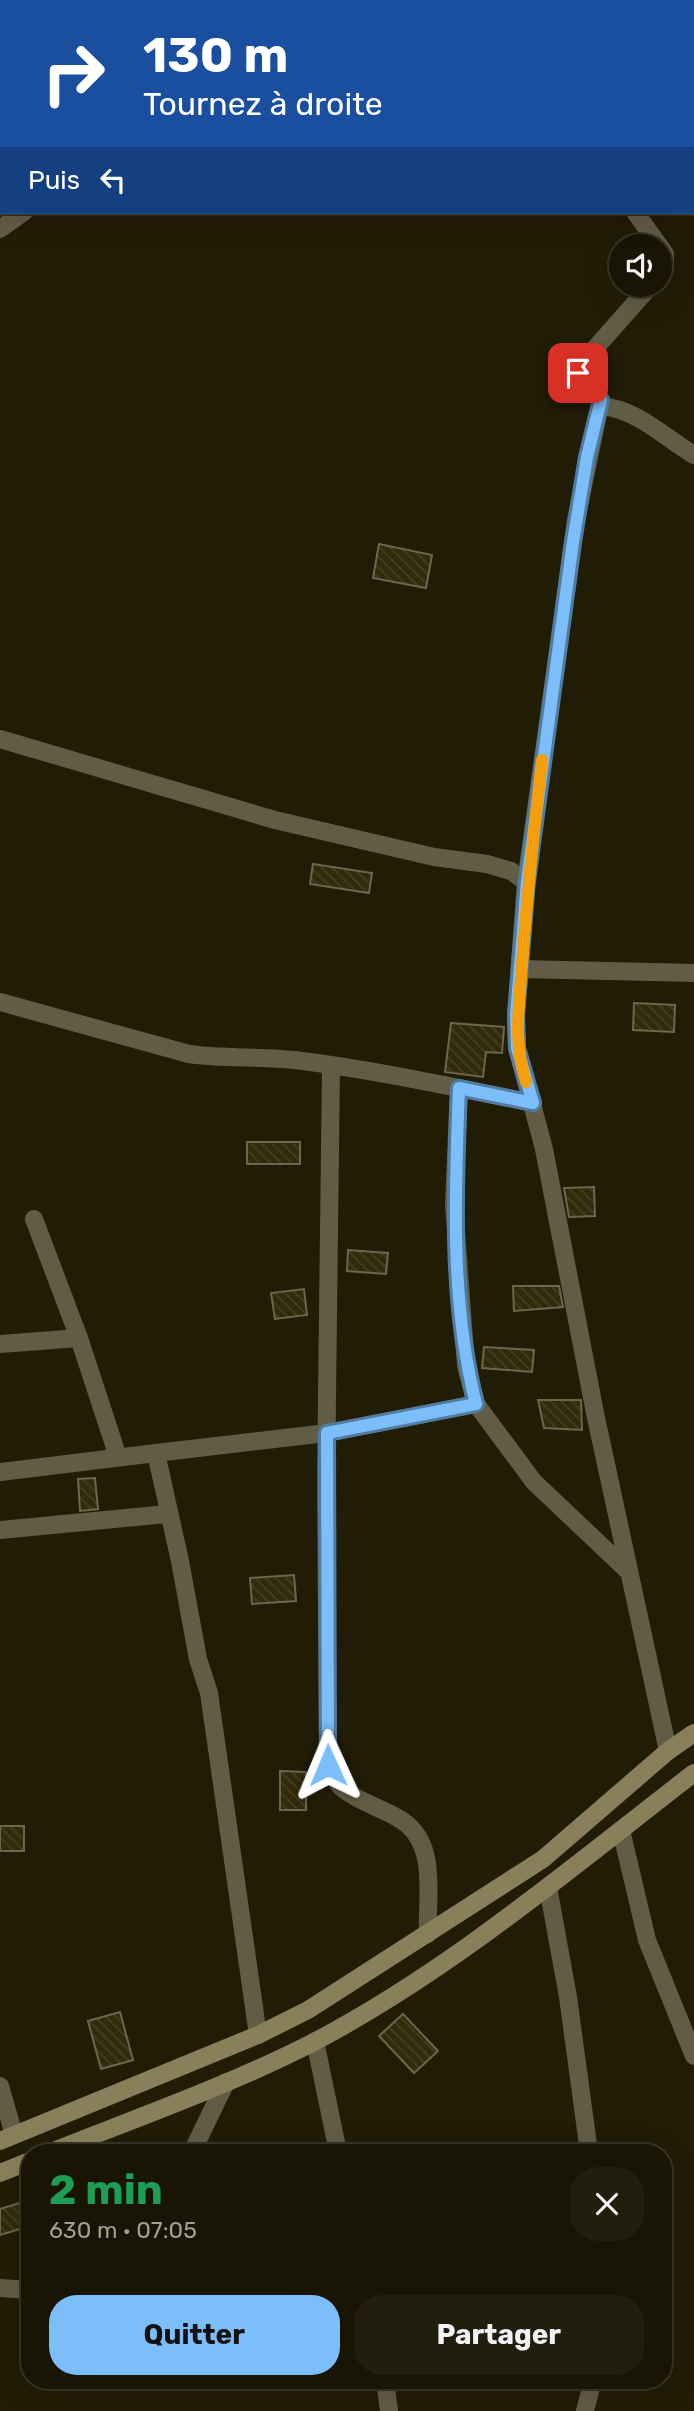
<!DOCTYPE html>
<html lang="fr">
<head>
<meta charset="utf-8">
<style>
	body { margin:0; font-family:Rubik,sans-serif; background:#221e0e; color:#f1f3f6; height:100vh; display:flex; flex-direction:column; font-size:26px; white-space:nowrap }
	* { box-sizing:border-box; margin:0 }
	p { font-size:23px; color:#9f9f9a }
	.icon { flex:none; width:38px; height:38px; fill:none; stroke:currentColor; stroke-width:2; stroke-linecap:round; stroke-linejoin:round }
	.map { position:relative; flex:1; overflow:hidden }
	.panel { position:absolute; left:21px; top:2144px; width:651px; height:245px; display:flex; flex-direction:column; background:#191504; border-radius:28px; box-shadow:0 7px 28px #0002,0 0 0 2px #373426 }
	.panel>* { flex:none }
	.guide { position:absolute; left:0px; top:0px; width:695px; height:214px; box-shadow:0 7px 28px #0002,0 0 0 2px #373426; background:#1a4fa0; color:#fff; overflow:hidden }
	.fabs { position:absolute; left:609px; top:234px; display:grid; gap:14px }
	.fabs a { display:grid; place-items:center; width:63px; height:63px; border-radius:50%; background:#191504; box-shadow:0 7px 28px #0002,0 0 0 2px #373426; font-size:35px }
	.pin { position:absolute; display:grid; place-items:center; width:60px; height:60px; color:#fff; margin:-30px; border-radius:14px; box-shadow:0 4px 10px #0006 }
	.me { position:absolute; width:77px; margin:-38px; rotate:359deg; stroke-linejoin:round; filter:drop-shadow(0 0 5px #0008) }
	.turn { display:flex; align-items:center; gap:24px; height:147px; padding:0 28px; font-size:32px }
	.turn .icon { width:91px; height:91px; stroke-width:2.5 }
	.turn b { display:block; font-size:49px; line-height:60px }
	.then { display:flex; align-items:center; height:66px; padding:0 28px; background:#0003; gap:14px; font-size:26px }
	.round { display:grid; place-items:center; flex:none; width:74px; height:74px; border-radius:28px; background:#221e0e }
	.overview { display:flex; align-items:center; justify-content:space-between; height:119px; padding:0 28px }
	h1 { font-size:42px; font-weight:700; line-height:52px; color:#1e9e55 }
	.action { display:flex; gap:14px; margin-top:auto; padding:14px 28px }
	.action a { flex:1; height:80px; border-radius:28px; background:#7cbef9; color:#111; font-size:28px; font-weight:700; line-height:80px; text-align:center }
	.action a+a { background:#221e0e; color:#f1f3f6 }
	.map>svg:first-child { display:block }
	.building { fill:url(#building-back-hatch); stroke:#6c664d; stroke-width:2 }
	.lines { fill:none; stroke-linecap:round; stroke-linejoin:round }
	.street { stroke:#615c45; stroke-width:18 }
	.secondary { stroke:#89805b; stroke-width:18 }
	.route-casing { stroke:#517ca2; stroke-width:18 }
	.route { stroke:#7cbef9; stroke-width:12 }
	.slow { stroke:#f59e0b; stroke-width:12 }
</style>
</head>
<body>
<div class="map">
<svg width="694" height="2411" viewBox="0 0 694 2411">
	<defs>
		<pattern id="building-back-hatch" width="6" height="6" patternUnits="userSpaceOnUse" patternTransform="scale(1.75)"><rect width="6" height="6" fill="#312a0b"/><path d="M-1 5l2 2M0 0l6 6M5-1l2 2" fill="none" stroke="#453f22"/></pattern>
	</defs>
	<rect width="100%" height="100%" fill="#211c05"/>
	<g class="building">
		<path d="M 379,544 L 432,555 L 426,588 L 373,578 Z"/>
		<path d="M 313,864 L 372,873 L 369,893 L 310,884 Z"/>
		<path d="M 634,1003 L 675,1005 L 674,1032 L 633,1030 Z"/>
		<path d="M 451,1023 L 504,1027 L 502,1053 L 486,1052 L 483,1077 L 445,1072 Z"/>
		<rect x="247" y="1142" width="53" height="22"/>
		<path d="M 594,1187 L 595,1216 L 569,1217 L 564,1188 Z"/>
		<path d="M 348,1250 L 388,1253 L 386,1274 L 347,1271 Z"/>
		<path d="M 513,1286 L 559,1286 L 563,1307 L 514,1311 Z"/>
		<path d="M 304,1289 L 307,1315 L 275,1319 L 271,1293 Z"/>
		<path d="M 484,1347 L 534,1350 L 532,1372 L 482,1368 Z"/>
		<path d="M 538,1400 L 581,1400 L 582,1430 L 544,1428 Z"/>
		<path d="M 95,1478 L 98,1509 L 80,1511 L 78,1479 Z"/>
		<path d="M 294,1575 L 296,1601 L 252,1604 L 250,1578 Z"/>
		<path d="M 280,1771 L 306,1772 L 306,1810 L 280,1810 Z"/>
		<rect x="0" y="1826" width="24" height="25"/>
		<path d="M 120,2012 L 133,2060 L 101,2069 L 88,2021 Z"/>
		<path d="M 403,2014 L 438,2051 L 414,2073 L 379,2036 Z"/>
		<path d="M 23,2202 L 30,2226 L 0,2235 L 0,2209 Z"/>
	</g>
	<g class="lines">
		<g class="street">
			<path d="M 641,0 L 642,2"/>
			<path d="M 330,2 L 333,0"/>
			<path d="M 555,2 L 557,0"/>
			<path d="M 693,74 L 694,76"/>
			<path d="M 635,212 L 665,254 L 665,269 L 660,275"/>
			<path d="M 0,229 L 24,212"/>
			<path d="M 651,285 L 576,370 L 601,400 L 576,520 L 526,882 L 516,1015 L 517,1048 L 544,1149 L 595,1413 L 668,1751"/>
			<path d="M 600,406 C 638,409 662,436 694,455"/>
			<path d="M 0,739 L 275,820 L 434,857 L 487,864 L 511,871 L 526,882"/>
			<path d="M 522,969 L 694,973"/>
			<path d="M 0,1002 L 189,1054 C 224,1059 260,1056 295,1060 C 375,1070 454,1087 533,1103"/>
			<path d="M 331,1066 L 326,1479 L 328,1765 C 332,1772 335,1782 342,1788 C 373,1814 416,1809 426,1858 C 431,1881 427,1910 428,1934"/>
			<path d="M 459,1088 L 454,1204 L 466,1366 L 476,1404 L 534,1482 L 628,1571"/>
			<path d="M 34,1219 L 79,1338 L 118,1457"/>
			<path d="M 0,1344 L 79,1338"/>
			<path d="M 156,1453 L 327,1433 L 476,1404"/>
			<path d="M 0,1472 L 156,1453 L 180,1561 L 198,1659 L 209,1693 L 258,2035"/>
			<path d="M 0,1530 L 167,1514"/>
			<path d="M 621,1830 L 647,1940 L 694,2056"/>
			<path d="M 548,1887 L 568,1997 L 589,2152"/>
			<path d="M 315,2041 L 338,2152"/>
			<path d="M 0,2086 L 14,2135"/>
			<path d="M 192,2152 L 226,2082"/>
			<path d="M 0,2288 L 30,2290"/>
			<path d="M 385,2380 L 389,2411"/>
			<path d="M 585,2411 L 593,2380"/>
		</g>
		<g class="secondary">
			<path d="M 0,2141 L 258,2035 L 308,2010 L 543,1859 L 668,1751 L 694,1733"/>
			<path d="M 51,2152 C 139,2117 230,2085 314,2042 C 451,1970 572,1867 694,1773"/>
			<path d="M 0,2173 L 30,2161"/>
		</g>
	</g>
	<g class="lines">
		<defs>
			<path id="route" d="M 328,1765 L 327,1433 L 476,1404 C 450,1302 455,1192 459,1088 L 533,1103 L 517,1048 L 516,1015 L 527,881 L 573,542 L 587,457 L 601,400 L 578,373"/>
		</defs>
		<use href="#route" class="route-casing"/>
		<use href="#route" class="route"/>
		<path class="slow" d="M 526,1082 C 513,1041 519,1007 522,965 C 527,896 534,829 542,760"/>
	</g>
</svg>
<div class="fabs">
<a><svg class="icon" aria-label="sound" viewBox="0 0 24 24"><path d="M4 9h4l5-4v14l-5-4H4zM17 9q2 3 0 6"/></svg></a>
</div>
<div class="pin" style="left:578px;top:373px;background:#d93025"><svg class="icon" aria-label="arrive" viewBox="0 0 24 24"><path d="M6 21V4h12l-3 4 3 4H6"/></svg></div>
<svg class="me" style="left:328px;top:1765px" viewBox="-20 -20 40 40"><path d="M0-17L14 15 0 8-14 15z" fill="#7cbef9" stroke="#fff" stroke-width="4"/></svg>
<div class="guide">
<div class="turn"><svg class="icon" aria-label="right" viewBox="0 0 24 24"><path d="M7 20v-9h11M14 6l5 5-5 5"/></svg><div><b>130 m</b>Tournez à droite</div></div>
<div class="then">Puis<svg class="icon" aria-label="left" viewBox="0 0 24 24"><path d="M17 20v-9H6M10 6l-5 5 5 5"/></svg></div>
</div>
<section class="panel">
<div class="overview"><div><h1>2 min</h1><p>630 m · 07:05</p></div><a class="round"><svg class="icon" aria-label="close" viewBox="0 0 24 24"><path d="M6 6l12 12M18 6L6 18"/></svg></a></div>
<div class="action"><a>Quitter</a><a>Partager</a></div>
</section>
</div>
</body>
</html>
